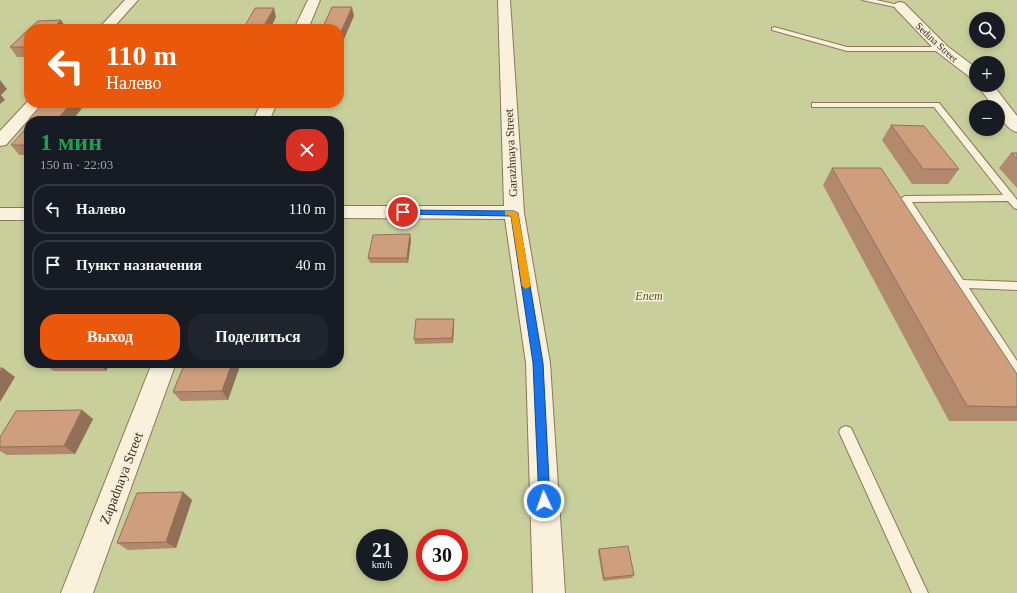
<!DOCTYPE html>
<html lang="ru">
<head>
<meta charset="utf-8">
<style>
	body { margin:0; font-family:Georgia,serif; background:#20242c; color:#f1f3f6; height:100vh; display:flex; flex-direction:column; font-size:15px; white-space:nowrap }
	* { box-sizing:border-box; margin:0 }
	p { font-size:13px; color:#9ea1a6 }
	.icon { flex:none; width:22px; height:22px; fill:none; stroke:currentColor; stroke-width:2; stroke-linecap:round; stroke-linejoin:round }
	.map { position:relative; flex:1; overflow:hidden }
	.panel { position:absolute; left:24px; top:116px; width:320px; height:252px; display:flex; flex-direction:column; background:#171b24; border-radius:16px; box-shadow:0 2px 6px #0003 }
	.panel>* { flex:none }
	.hud { position:absolute; left:24px; top:24px; width:320px; height:84px; border-radius:16px; box-shadow:0 2px 6px #0003; background:#ea580c; color:#fff; overflow:hidden }
	.buttons { position:absolute; left:969px; top:12px; display:grid; gap:8px }
	.buttons a { display:grid; place-items:center; width:36px; height:36px; border-radius:50%; background:#171b24; box-shadow:0 2px 6px #0003; font-size:20px }
	.speed { position:absolute; left:356px; top:529px; display:flex; gap:8px; font-size:20px; font-weight:700; text-align:center }
	.speed>* { display:grid; place-content:center; width:52px; height:52px; border-radius:50%; background:#171b24; box-shadow:0 2px 6px #0003; line-height:1 }
	.speed small { font-size:10px; font-weight:400 }
	.speed .limit { border:6px solid #d22; background:#fff; color:#111 }
	.pin { position:absolute; display:grid; place-items:center; width:34px; height:34px; color:#fff; margin:-17px; border:2px solid #fff; border-radius:50%; box-shadow:0 1px 4px #0007 }
	.me { position:absolute; width:44px; margin:-22px; rotate:357deg; stroke-linejoin:round; filter:drop-shadow(0 0 3px #0008) }
	.turn { display:flex; align-items:center; gap:14px; height:84px; padding:0 16px; font-size:18px }
	.turn .icon { width:52px; height:52px; stroke-width:2.5 }
	.turn b { display:block; font-size:28px; line-height:34px }
	.round { display:grid; place-items:center; flex:none; width:42px; height:42px; border-radius:16px; background:#20242c }
	.headline { display:flex; align-items:center; justify-content:space-between; height:68px; padding:0 16px }
	h1 { font-size:24px; font-weight:700; line-height:30px; color:#1e9e55 }
	.primary-button { display:flex; gap:8px; margin-top:auto; padding:8px 16px }
	.primary-button a { flex:1; height:46px; border-radius:16px; background:#ea580c; color:#fff; font-size:16px; font-weight:700; line-height:46px; text-align:center }
	.primary-button a+a { background:#20242c; color:#f1f3f6 }
	ul { padding:0; list-style:none }
	li { display:flex; align-items:center; gap:12px; height:50px; margin:0 8px 6px; padding:0 8px; border:2px solid #363941; border-radius:16px }
	li div { flex:1 }
	li b { display:block; font-size:15px }
	li em { font-style:normal }
	.map>svg:first-child { display:block }
	.green { fill:#c9cf9b; fill-rule:evenodd }
	.lines { fill:none; stroke-linecap:round; stroke-linejoin:round }
	.lane-casing { stroke:#8d765c; stroke-width:2 }
	.street-casing { stroke:#8d765c; stroke-width:2 }
	.lane { fill:#faf1dc; fill-rule:evenodd }
	.street { fill:#faf1dc; fill-rule:evenodd }
	.wall { fill:#b2896c }
	.shaded-wall { fill:#916f58 }
	.building { fill:#cf9f7d; stroke:#916f58 }
	.route { fill:#1a73e8; stroke:#114b97 }
	.slow { fill:#f59e0b }
	.labels { text-anchor:middle; stroke-width:3; stroke-linejoin:round; paint-order:stroke }
	.far-street-label { font-size:10px; fill:#3d2e20; stroke:#f7eed8 }
	.street-label { font-size:12px; fill:#3d2e20; stroke:#f7eed8 }
	.park-label { font-size:12px; font-style:italic; fill:#4d5a26; stroke:#f7eed8 }
	.near-street-label { font-size:14px; fill:#3d2e20; stroke:#f7eed8 }
</style>
</head>
<body>
<div class="map">
<svg width="1017" height="593" viewBox="0 0 1017 593">
	<rect width="100%" height="100%" fill="#f0e4c8"/>
	<path class="green" d="M 0,0 L 1017,0 L 1017,593 L 0,593 ZM 976,19 L 998,19 L 998,41 L 976,41 ZM 29,29 L 339,29 L 339,103 L 29,103 ZM 976,63 L 998,63 L 998,85 L 976,85 ZM 976,107 L 998,107 L 998,129 L 976,129 ZM 29,121 L 339,121 L 339,363 L 29,363 ZM 365,538 L 399,538 L 399,572 L 365,572 ZM 425,538 L 459,538 L 459,572 L 425,572 Z"/>
	<g class="lines">
		<defs>
			<g id="lane">
				<path d="M 862,0 L 876,0 L 903,6 L 900,8 Z"/>
				<path d="M 774,27 L 847,47 L 942,47 L 945,49 L 942,51 L 847,51 L 772,30 L 772,28 Z"/>
				<path d="M 812,103 L 939,103 L 1014,196 L 1017,200 L 1017,209 L 1014,208 L 1008,201 L 912,202 L 963,280 L 1017,282 L 1017,290 L 969,288 L 1017,361 L 1017,376 L 1013,375 L 900,199 L 905,196 L 1003,195 L 934,107 L 812,107 Z"/>
				<path d="M 846,426 L 851,428 L 928,593 L 912,593 L 839,432 L 841,428 Z"/>
			</g>
			<g id="street">
				<path d="M 125,0 L 138,0 L 112,29 L 98,29 Z"/>
				<path d="M 308,0 L 320,0 L 308,29 L 294,29 Z"/>
				<path d="M 498,0 L 510,0 L 524,213 L 550,363 L 565,593 L 533,593 L 526,363 L 505,219 L 339,218 L 339,206 L 504,206 Z"/>
				<path d="M 900,2 L 904,3 L 947,46 L 976,68 L 976,79 L 971,78 L 937,52 L 896,9 L 894,6 L 896,3 Z"/>
				<path d="M 977,85 L 993,85 L 1017,116 L 1017,132 C 1008,130 998,117 998,107 L 994,107 Z"/>
				<path d="M 29,100 L 29,103 L 43,103 L 6,145 L 0,146 L 0,131 Z"/>
				<path d="M 261,103 L 277,103 L 269,121 L 253,121 Z"/>
				<rect x="0" y="208" width="29" height="12"/>
				<path d="M 152,363 L 176,363 L 93,593 L 61,593 Z"/>
			</g>
		</defs>
		<use href="#lane" class="lane-casing"/>
		<use href="#street" class="street-casing"/>
		<use href="#lane" class="lane"/>
		<use href="#street" class="street"/>
	</g>
	<g class="wall">
		<path d="M 29,29 L 29,57 L 17,57 L 10,47 Z"/>
		<path d="M 29,125 L 29,155 L 19,155 L 11,145 Z"/>
		<path d="M 891,125 L 959,169 L 948,184 L 912,184 L 882,140 Z"/>
		<path d="M 1011,153 L 1017,153 L 1017,188 L 999,168 Z"/>
		<path d="M 832,168 L 1017,374 L 1017,421 L 949,421 L 823,185 Z"/>
		<path d="M 411,240 L 408,263 L 370,263 L 368,258 Z"/>
		<path d="M 454,319 L 454,324 L 453,343 L 415,344 L 414,339 Z"/>
		<path d="M 44,363 L 110,363 L 106,371 L 53,371 Z"/>
		<path d="M 185,363 L 241,363 L 228,400 L 181,401 L 173,392 Z"/>
		<path d="M 82,410 L 93,419 L 75,454 L 7,455 L 0,451 L 0,437 Z"/>
		<path d="M 183,492 L 192,500 L 176,548 L 128,550 L 117,543 Z"/>
		<path d="M 599,549 L 634,575 L 632,578 L 603,581 L 598,552 Z"/>
	</g>
	<g class="shaded-wall">
		<path d="M 352,7 L 354,16 L 339,51 L 339,36 Z"/>
		<path d="M 274,8 L 276,17 L 270,29 L 262,29 Z"/>
		<path d="M 61,20 L 67,29 L 52,29 Z"/>
		<path d="M 0,80 L 7,89 L 1,95 L 5,100 L 0,104 Z"/>
		<path d="M 71,103 L 86,103 L 72,121 L 56,121 Z"/>
		<path d="M 410,234 L 411,240 L 408,263 L 407,258 Z"/>
		<path d="M 454,319 L 454,324 L 453,343 L 452,338 Z"/>
		<path d="M 99,363 L 110,363 L 106,371 Z"/>
		<path d="M 232,363 L 241,363 L 228,400 L 222,391 Z"/>
		<path d="M 3,368 L 15,377 L 0,402 L 0,373 Z"/>
		<path d="M 82,410 L 93,419 L 75,454 L 64,446 Z"/>
		<path d="M 183,492 L 192,500 L 176,548 L 166,542 Z"/>
	</g>
	<g class="building">
		<path d="M 332,7 L 352,7 L 339,36 L 339,29 L 322,29 Z"/>
		<path d="M 255,8 L 274,8 L 262,29 L 243,29 Z"/>
		<path d="M 61,20 L 52,29 L 29,29 L 38,21 Z"/>
		<path d="M 29,29 L 29,47 L 10,47 Z"/>
		<path d="M 43,103 L 71,103 L 56,121 L 33,121 L 35,119 L 29,119 Z"/>
		<path d="M 29,125 L 29,145 L 11,145 Z"/>
		<path d="M 891,125 L 924,126 L 959,169 L 923,169 Z"/>
		<path d="M 1011,153 L 1017,153 L 1017,159 Z"/>
		<path d="M 832,168 L 881,168 L 1017,374 L 1017,407 L 967,406 Z"/>
		<path d="M 410,234 L 407,258 L 368,258 L 373,235 Z"/>
		<path d="M 416,319 L 454,319 L 452,338 L 414,339 Z"/>
		<path d="M 185,363 L 232,363 L 222,391 L 173,392 Z"/>
		<path d="M 0,368 L 3,368 L 0,373 Z"/>
		<path d="M 82,410 L 64,446 L 0,447 L 0,437 L 16,411 Z"/>
		<path d="M 183,492 L 166,542 L 117,543 L 137,493 Z"/>
		<path d="M 628,546 L 634,575 L 604,578 L 599,549 Z"/>
	</g>
	<path class="route" d="M 403,210 L 514,211 L 518,213 L 543,363 L 550,501 L 549,505 L 544,507 L 540,505 L 539,501 L 533,363 L 511,216 L 400,214 L 399,212 Z"/>
	<path class="slow" d="M 505,211 L 514,211 L 518,213 L 531,286 L 526,289 L 522,286 L 511,216 L 505,215 Z"/>
	<g class="labels">
		<g class="far-street-label">
			<text transform="translate(937 42) rotate(43)" y="4">Sedina Street</text>
		</g>
		<g class="street-label">
			<text transform="translate(511 153) rotate(-93)" y="4">Garazhnaya Street</text>
		</g>
		<g class="park-label">
			<text x="649" y="300">Enem</text>
		</g>
		<g class="near-street-label">
			<text transform="translate(121 478) rotate(-69)" y="5">Zapadnaya Street</text>
		</g>
	</g>
</svg>
<div class="buttons">
<a><svg class="icon" aria-label="search" viewBox="0 0 24 24"><circle cx="10" cy="10" r="6"/><path d="M15 15l6 6"/></svg></a>
<a>+</a>
<a>−</a>
</div>
<div class="speed"><div>21<small>km/h</small></div><div class="limit">30</div></div>
<div class="pin" style="left:403px;top:212px;background:#d93025"><svg class="icon" aria-label="arrive" viewBox="0 0 24 24"><path d="M6 21V4h12l-3 4 3 4H6"/></svg></div>
<svg class="me" style="left:544px;top:501px" viewBox="-20 -20 40 40"><circle r="17" fill="#1a73e8" stroke="#fff" stroke-width="3"/><path d="M0-11L8 9 0 5-8 9z" fill="#fff"/></svg>
<div class="hud">
<div class="turn"><svg class="icon" aria-label="left" viewBox="0 0 24 24"><path d="M17 20v-9H6M10 6l-5 5 5 5"/></svg><div><b>110 m</b>Налево</div></div>
</div>
<section class="panel">
<div class="headline"><div><h1>1 мин</h1><p>150 m · 22:03</p></div><a class="round" style="background:#d93025;color:#fff"><svg class="icon" aria-label="close" viewBox="0 0 24 24"><path d="M6 6l12 12M18 6L6 18"/></svg></a></div>
<ul>
<li><svg class="icon" aria-label="left" viewBox="0 0 24 24"><path d="M17 20v-9H6M10 6l-5 5 5 5"/></svg><div><b>Налево</b></div><em>110 m</em></li>
<li><svg class="icon" aria-label="arrive" viewBox="0 0 24 24"><path d="M6 21V4h12l-3 4 3 4H6"/></svg><div><b>Пункт назначения</b></div><em>40 m</em></li>
</ul>
<div class="primary-button"><a>Выход</a><a>Поделиться</a></div>
</section>
</div>
</body>
</html>
